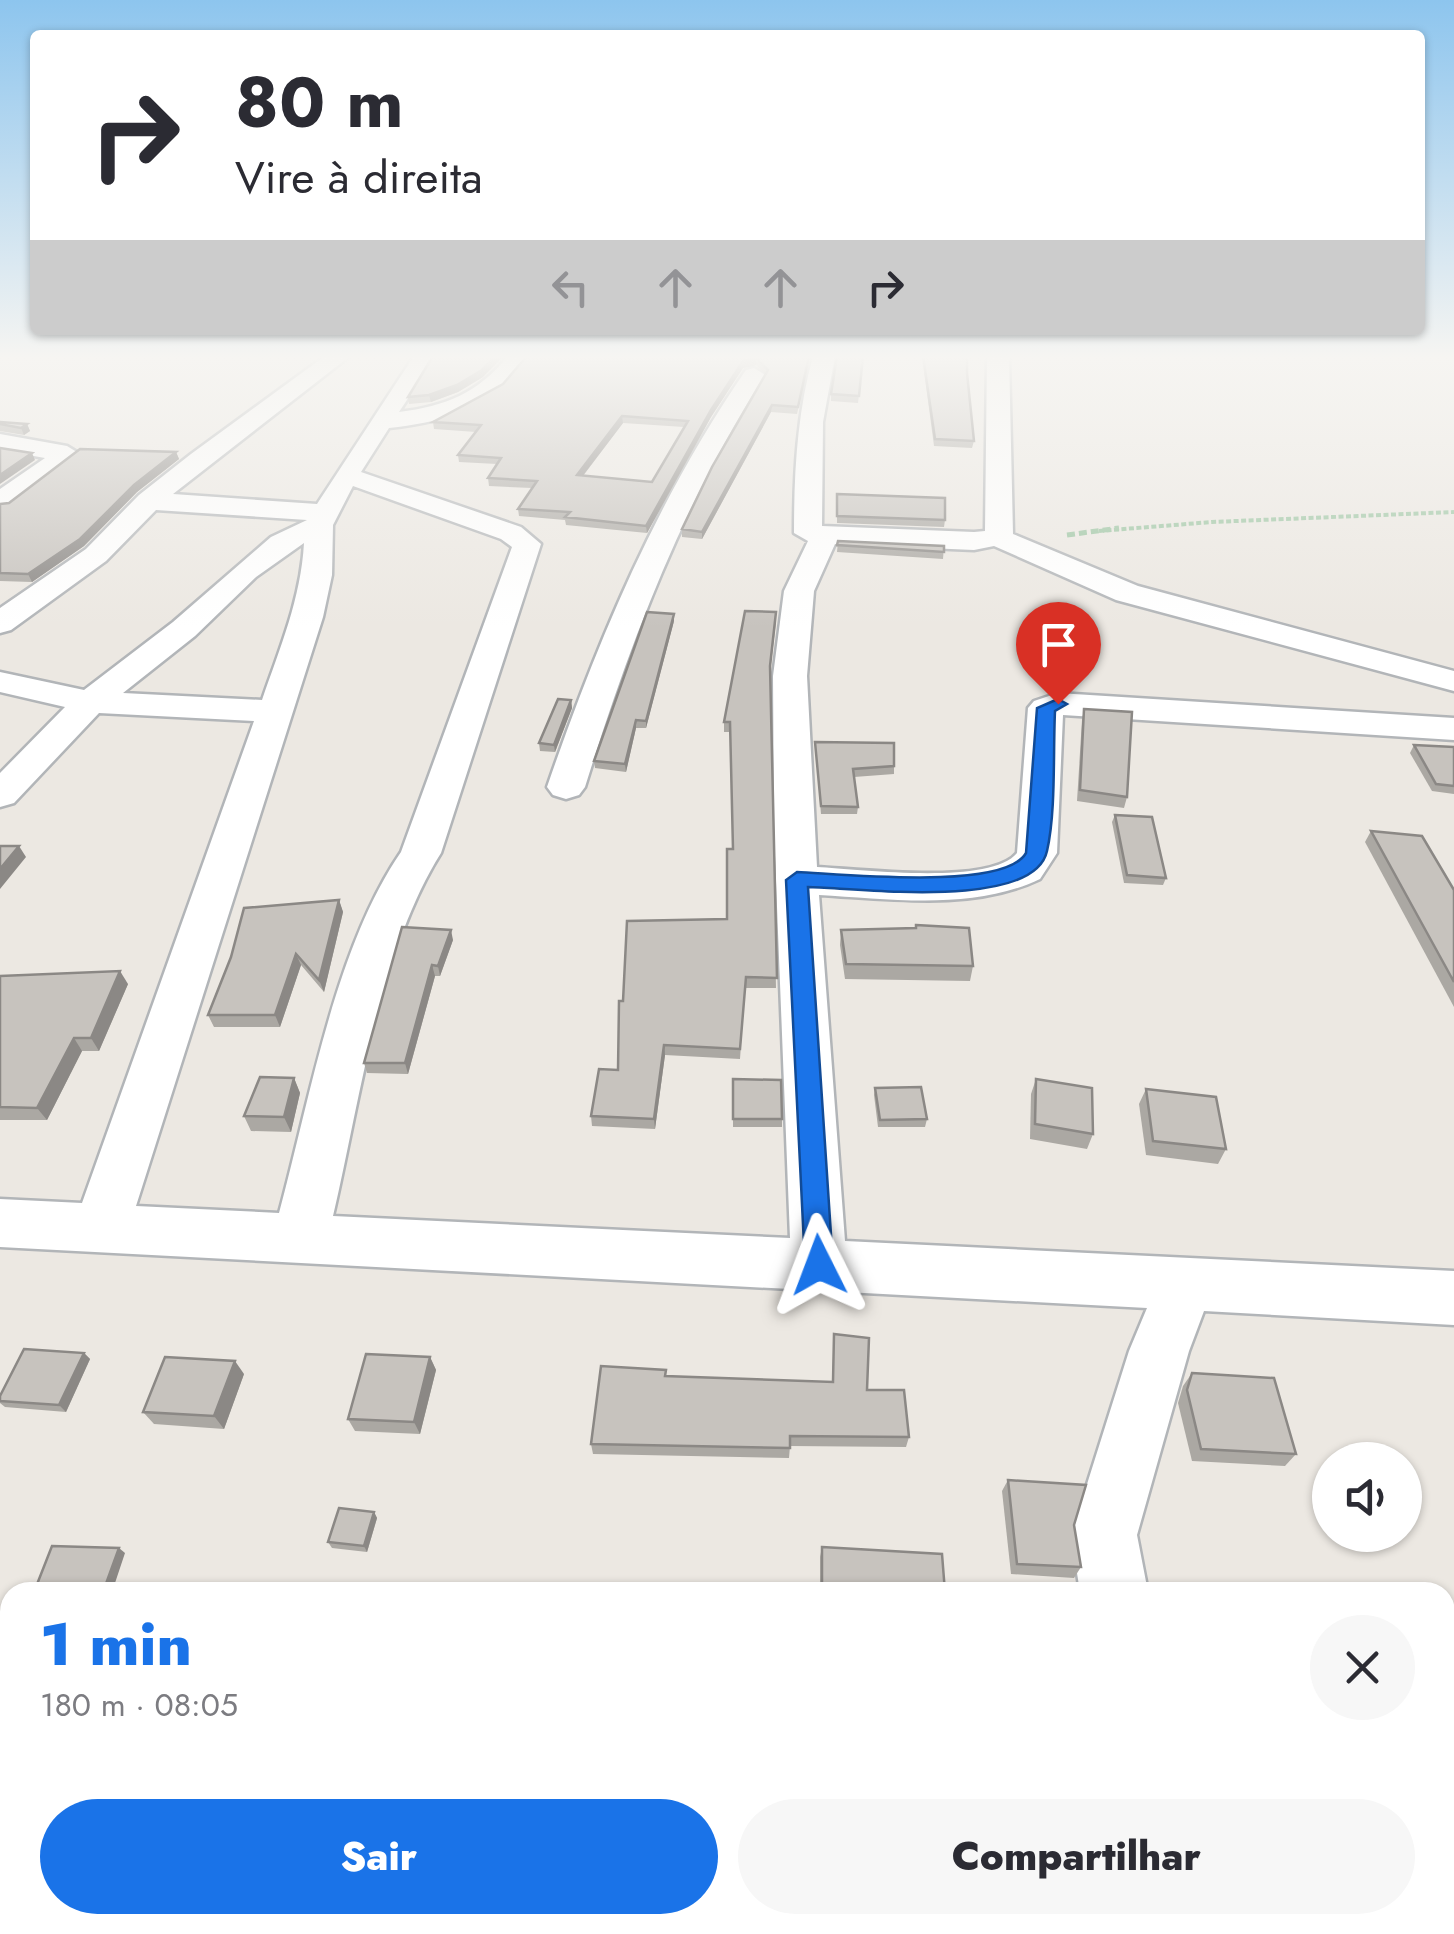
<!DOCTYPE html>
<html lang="pt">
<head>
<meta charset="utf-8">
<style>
	body { margin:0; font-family:Jost,sans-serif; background:#f7f7f7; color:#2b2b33; height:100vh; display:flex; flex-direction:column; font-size:38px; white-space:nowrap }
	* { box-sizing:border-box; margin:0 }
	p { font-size:32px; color:#7c7c81 }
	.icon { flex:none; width:55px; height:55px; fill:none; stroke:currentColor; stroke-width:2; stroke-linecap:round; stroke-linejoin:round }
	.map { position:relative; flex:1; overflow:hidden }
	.side { position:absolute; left:0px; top:1582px; width:1455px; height:352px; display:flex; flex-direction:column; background:#fff; border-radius:30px 30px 0 0; box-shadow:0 2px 8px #0004 }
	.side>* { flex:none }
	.banner { position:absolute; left:30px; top:30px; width:1395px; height:305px; border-radius:10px; box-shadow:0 2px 8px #0004; background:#fff; color:#2b2b33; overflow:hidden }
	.tools { position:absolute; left:1312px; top:1442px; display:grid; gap:20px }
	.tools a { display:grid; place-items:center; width:110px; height:110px; border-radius:50%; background:#fff; box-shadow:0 2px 8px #0004; font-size:50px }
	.pin { position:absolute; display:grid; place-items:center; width:85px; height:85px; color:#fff; margin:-102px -42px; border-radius:50% 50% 50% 0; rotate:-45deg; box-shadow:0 0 10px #0007 }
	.pin .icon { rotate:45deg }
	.me { position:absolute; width:110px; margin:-55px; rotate:357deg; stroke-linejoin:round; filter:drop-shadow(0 0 8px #0008) }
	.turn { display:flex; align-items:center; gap:35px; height:210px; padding:0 40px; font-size:45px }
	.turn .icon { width:130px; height:130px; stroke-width:2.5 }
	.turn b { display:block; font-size:70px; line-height:85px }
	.lanes { display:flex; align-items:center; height:95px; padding:0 40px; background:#0003; justify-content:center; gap:50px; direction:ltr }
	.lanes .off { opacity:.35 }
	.round { display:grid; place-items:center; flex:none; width:105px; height:105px; border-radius:52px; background:#f7f7f7 }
	.head { display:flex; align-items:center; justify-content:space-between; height:170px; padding:0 40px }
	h1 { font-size:60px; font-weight:800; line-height:75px; color:#1a73e8 }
	.button { display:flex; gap:20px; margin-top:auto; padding:20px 40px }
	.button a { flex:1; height:115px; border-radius:60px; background:#1a73e8; color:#fff; font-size:40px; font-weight:800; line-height:115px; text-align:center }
	.button a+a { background:#f7f7f7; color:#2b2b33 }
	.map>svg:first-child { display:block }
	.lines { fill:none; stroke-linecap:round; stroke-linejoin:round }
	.street-casing { stroke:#b2b5b8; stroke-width:5 }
	.path-far1 { stroke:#9bc4a1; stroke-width:4; stroke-dasharray:5 2.5; stroke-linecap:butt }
	.path { stroke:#9bc4a1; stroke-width:5; stroke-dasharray:8 4; stroke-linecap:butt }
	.street { fill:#fff; fill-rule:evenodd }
	.wall { fill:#aba8a3; fill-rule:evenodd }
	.shaded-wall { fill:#8b8885 }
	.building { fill:#c7c3be; stroke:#8b8885; stroke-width:2.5; fill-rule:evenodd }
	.route { fill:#1a73e8; stroke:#114b97; stroke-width:2.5 }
</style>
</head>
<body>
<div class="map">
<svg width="1454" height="1934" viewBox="0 0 1454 1934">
	<rect width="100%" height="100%" fill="#ece8e2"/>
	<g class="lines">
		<defs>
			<g id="street">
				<path d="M 325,356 L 350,356 L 173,494 L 317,504 L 414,356 L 436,356 L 399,412 C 446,406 478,393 508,356 L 530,356 C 495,408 449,421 389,428 L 361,472 L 521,527 L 541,544 L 441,853 C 379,951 360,1101 333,1216 L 790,1238 L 774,830 L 773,676 L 784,591 L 808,541 L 794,533 C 794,473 797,414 813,356 L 835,356 L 823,422 L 822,526 L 974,532 L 985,531 L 987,356 L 1009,356 L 1013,534 L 1138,586 L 1454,671 L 1454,691 L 1116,600 L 994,546 L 974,550 L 835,544 L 814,591 L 807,676 L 817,867 C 859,869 990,886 1017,853 L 1028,708 L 1034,701 L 1058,693 L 1454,718 L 1454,740 L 1063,715 L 1057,853 L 1040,879 C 973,911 891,899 819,895 L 845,1241 L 1454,1271 L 1454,1325 L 1204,1311 L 1189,1351 L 1137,1535 L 1148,1592 L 1080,1592 L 1071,1535 L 1129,1351 L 1147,1308 L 0,1247 L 0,1199 L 82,1203 L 254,721 L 99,713 L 14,803 L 0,807 L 0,773 L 65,707 L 0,692 L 0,672 L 84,690 L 173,622 L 271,537 L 307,520 L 156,510 L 106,561 L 11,630 L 0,633 L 0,608 L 86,549 L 139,495 L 191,454 ZM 353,486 L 501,539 L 512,547 L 401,852 C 335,948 310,1099 279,1213 L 136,1206 L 323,617 L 332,575 L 333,525 ZM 304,543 C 301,598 280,648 262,700 L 123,693 L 195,636 L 256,577 Z"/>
				<path d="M 754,368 L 765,375 C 683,503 630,642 585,787 L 579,795 L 566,799 L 553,795 L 547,787 C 598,639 657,499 746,370 Z"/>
				<path d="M 0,434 L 67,446 L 80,454 L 10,507 L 0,509 L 0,489 L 45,458 L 0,450 Z"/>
				<path d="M 0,1808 L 10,1810 L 10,1888 L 0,1886 Z"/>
				<path d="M 1445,1888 L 1454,1888 L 1454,1934 L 688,1934 L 684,1925 L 1445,1925 Z"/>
				<path d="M 82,1925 L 164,1925 L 161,1934 L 79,1934 Z"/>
			</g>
		</defs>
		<use href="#street" class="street-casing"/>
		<path class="path-far1" d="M 1099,531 L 1212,522 L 1454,512"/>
		<path class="path" d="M 1067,535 L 1119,528"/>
		<use href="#street" class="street"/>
	</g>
	<g class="wall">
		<path d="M 527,356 L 810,356 L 797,414 L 771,412 L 702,539 L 682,537 L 682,529 L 766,375 L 756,365 L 743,368 L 711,417 L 647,533 L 566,525 L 565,520 L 519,516 L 518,509 L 532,488 L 489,486 L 488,478 L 497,464 L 459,462 L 458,455 L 476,432 L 434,429 L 433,422 L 503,384 ZM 623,423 L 684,427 L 652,482 L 583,476 Z"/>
		<path d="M 863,356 L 858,403 L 831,401 L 831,394 Z"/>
		<path d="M 922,356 L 967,356 L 967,373 L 974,441 L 972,448 L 934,446 Z"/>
		<path d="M 483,377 L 458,392 L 431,402 L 409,404 L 408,397 Z"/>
		<path d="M 0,422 L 27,424 L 30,431 L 24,435 L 0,431 Z"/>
		<path d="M 176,452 L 179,459 L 137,492 L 84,546 L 32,582 L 0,581 L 0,504 L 9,503 Z"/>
		<path d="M 837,494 L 945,520 L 944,527 L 837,523 Z"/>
		<path d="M 838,541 L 944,546 L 943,559 L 837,552 Z"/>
		<path d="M 674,621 L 646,728 L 636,728 L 626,772 L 595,768 L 594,761 Z"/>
		<path d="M 776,622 L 770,672 L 776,988 L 745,988 L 740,1059 L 665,1055 L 655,1129 L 592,1126 L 591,1116 L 618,1070 L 623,1001 L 727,919 L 733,849 L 730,732 L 724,732 L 724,722 Z"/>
		<path d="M 571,700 L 572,708 L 555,752 L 540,751 L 539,743 Z"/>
		<path d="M 1084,709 L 1127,797 L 1124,808 L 1077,801 L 1082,720 Z"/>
		<path d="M 815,742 L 894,766 L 894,774 L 854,777 L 858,807 L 857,814 L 821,814 Z"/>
		<path d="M 1414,745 L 1454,747 L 1454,794 L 1432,791 L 1410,753 Z"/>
		<path d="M 1115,815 L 1166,878 L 1163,885 L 1124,883 L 1112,822 Z"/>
		<path d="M 1371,831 L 1454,890 L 1454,1007 L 1365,842 Z"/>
		<path d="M 339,900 L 343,912 L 324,992 L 301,965 L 280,1027 L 214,1027 L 208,1015 Z"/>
		<path d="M 402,927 L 453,940 L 440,976 L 435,976 L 408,1074 L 367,1073 L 364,1063 Z"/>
		<path d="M 841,930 L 973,966 L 970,981 L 845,979 L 840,945 Z"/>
		<path d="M 0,976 L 128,984 L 99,1051 L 82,1051 L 47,1120 L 0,1120 Z"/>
		<path d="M 294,1078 L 300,1093 L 291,1132 L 251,1131 L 244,1116 Z"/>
		<path d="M 733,1079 L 782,1119 L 782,1127 L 733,1127 Z"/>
		<path d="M 1036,1079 L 1093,1134 L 1087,1149 L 1030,1139 L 1031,1094 Z"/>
		<path d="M 875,1088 L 927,1119 L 925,1127 L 878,1127 L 874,1095 Z"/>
		<path d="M 1146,1089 L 1226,1149 L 1218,1164 L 1146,1155 L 1139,1104 Z"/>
		<path d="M 834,1334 L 867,1390 L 909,1437 L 906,1447 L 790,1446 L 789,1458 L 593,1454 L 591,1444 L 667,1376 L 832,1382 Z"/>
		<path d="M 84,1353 L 90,1359 L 66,1412 L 5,1407 L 0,1403 L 0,1396 Z"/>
		<path d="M 430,1357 L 436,1370 L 420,1434 L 355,1431 L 348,1419 Z"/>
		<path d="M 1192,1373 L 1296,1454 L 1285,1466 L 1192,1461 L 1178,1403 L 1183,1386 Z"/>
		<path d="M 244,1374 L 224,1429 L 154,1424 L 143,1412 Z"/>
		<path d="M 1008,1480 L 1074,1525 L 1081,1567 L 1074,1578 L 1011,1574 L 1002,1491 Z"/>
		<path d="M 374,1512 L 377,1518 L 367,1552 L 332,1548 L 328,1542 Z"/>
		<path d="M 822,1547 L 945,1592 L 820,1592 L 820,1557 Z"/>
		<path d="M 0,1678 L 10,1679 L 10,1790 L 0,1789 Z"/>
	</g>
	<g class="shaded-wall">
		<path d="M 496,356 L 504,356 L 483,377 L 458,392 L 431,402 L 429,395 Z"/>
		<path d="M 756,358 L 756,365 L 743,368 L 711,417 L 647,533 L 646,526 L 711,410 L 743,361 Z"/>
		<path d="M 772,405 L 771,412 L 702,539 L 702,532 Z"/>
		<path d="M 622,416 L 623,423 L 578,482 L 577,475 Z"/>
		<path d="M 27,424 L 30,431 L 24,435 L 21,428 Z"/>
		<path d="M 176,452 L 179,459 L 137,492 L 84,546 L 32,582 L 28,574 L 134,485 Z"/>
		<path d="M 32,453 L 35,460 L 0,484 L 0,475 Z"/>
		<path d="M 674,614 L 674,621 L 646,728 L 646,721 Z"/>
		<path d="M 571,700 L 572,708 L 555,752 L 554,745 Z"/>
		<path d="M 636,720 L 636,728 L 626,772 L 625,764 Z"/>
		<path d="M 19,846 L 26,857 L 0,889 L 0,869 Z"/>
		<path d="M 339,900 L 343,912 L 324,992 L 319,980 Z"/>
		<path d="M 451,930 L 453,940 L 440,976 L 438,966 Z"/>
		<path d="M 296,954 L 301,965 L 280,1027 L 275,1015 Z"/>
		<path d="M 432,965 L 435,976 L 408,1074 L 405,1063 Z"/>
		<path d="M 120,971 L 128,984 L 99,1051 L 91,1038 Z"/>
		<path d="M 74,1038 L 82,1051 L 47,1120 L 37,1108 Z"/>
		<path d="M 664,1045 L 665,1055 L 655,1129 L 654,1119 Z"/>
		<path d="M 294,1078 L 300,1093 L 291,1132 L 284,1117 Z"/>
		<path d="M 84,1353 L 90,1359 L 66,1412 L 59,1405 Z"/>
		<path d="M 430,1357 L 436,1370 L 420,1434 L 414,1422 Z"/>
		<path d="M 235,1361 L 244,1374 L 224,1429 L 214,1416 Z"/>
		<path d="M 374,1512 L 377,1518 L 367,1552 L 364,1546 Z"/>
		<path d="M 119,1548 L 125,1553 L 112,1592 L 103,1592 Z"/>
	</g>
	<g class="building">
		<path d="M 433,356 L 496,356 L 482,370 L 457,385 L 429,395 L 408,397 Z"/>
		<path d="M 527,356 L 809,356 L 798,407 L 772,405 L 702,532 L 682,529 L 712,467 L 768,370 L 756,358 L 743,361 L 711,410 L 646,526 L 565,517 L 570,512 L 518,509 L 537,481 L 488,478 L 501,458 L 458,455 L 481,425 L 433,422 L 503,384 ZM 622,416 L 688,421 L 652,482 L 577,475 Z"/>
		<path d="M 837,356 L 863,356 L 859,396 L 831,394 Z"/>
		<path d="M 923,356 L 967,356 L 967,373 L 974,441 L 935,439 Z"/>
		<path d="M 0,422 L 27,424 L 21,428 L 0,424 Z"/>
		<path d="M 0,448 L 32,453 L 0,475 Z"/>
		<path d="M 80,449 L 176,452 L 134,485 L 80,539 L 28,574 L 0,573 L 0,504 L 9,503 Z"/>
		<path d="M 837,494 L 945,498 L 945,520 L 837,516 Z"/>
		<path d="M 838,541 L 944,546 L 944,552 L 837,545 Z"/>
		<path d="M 745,611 L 776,612 L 770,666 L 777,978 L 746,977 L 740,1049 L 664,1045 L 654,1119 L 591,1116 L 599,1069 L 618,1070 L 619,1001 L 623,1001 L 627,921 L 727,919 L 727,849 L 733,849 L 730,722 L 724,722 Z"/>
		<path d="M 647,612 L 674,614 L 646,721 L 636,720 L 625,764 L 594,761 Z"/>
		<path d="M 558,699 L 571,700 L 554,745 L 539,743 Z"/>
		<path d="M 1084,709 L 1132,712 L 1127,797 L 1080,790 Z"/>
		<path d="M 815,742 L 894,743 L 894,766 L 853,769 L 858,807 L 821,806 Z"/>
		<path d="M 1414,745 L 1454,747 L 1454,786 L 1436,784 Z"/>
		<path d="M 1115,815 L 1152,817 L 1166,878 L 1127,875 Z"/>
		<path d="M 1371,831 L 1422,836 L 1454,890 L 1454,982 Z"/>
		<path d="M 0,846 L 19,846 L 0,869 Z"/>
		<path d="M 339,900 L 319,980 L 296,954 L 275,1015 L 208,1015 L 231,957 L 244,908 Z"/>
		<path d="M 916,925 L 969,928 L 973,966 L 846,964 L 841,930 L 916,928 Z"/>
		<path d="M 402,927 L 451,930 L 438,966 L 432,965 L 405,1063 L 364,1063 Z"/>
		<path d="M 120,971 L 91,1038 L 74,1038 L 37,1108 L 0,1107 L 0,976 Z"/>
		<path d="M 260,1077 L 294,1078 L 284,1117 L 244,1116 Z"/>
		<path d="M 733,1079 L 781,1080 L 782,1119 L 733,1119 Z"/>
		<path d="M 1036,1079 L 1092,1088 L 1093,1134 L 1035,1124 Z"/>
		<path d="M 921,1087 L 927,1119 L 880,1120 L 875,1088 Z"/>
		<path d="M 1146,1089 L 1216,1097 L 1226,1149 L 1153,1141 Z"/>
		<path d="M 834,1334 L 869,1338 L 867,1390 L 904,1390 L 909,1437 L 790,1436 L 790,1448 L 591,1444 L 601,1366 L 666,1370 L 665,1376 L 833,1382 Z"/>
		<path d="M 24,1349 L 84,1353 L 59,1405 L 0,1401 L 0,1396 Z"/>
		<path d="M 366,1354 L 430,1357 L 414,1422 L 348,1419 Z"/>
		<path d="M 165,1357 L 235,1361 L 214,1416 L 143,1412 Z"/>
		<path d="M 1192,1373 L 1274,1378 L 1296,1454 L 1201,1449 L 1187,1390 Z"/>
		<path d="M 1008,1480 L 1086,1485 L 1074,1525 L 1081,1567 L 1017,1564 Z"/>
		<path d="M 339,1508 L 374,1512 L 364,1546 L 328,1542 Z"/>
		<path d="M 52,1546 L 119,1548 L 103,1592 L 34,1592 Z"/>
		<path d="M 822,1547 L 942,1554 L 945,1592 L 822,1592 Z"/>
		<rect x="0" y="1679" width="10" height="105"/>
	</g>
	<linearGradient id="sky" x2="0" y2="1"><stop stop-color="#8dc5ee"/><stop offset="0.57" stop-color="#f6f5f2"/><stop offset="1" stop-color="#f6f5f2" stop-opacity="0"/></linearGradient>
	<rect width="1454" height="627" fill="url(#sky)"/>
	<path class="route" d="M 1058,699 L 1067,704 L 1055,711 C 1053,753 1056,812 1047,851 C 1034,911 857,888 808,887 L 833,1265 L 829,1274 L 819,1278 L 809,1274 L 805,1265 L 786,880 L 797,872 C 843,874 1004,891 1026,853 L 1037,708 Z"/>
</svg>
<div class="tools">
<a><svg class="icon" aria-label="sound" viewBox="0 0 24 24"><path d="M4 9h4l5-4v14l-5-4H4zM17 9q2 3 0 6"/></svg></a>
</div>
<div class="pin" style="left:1058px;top:704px;background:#d93025"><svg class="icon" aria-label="arrive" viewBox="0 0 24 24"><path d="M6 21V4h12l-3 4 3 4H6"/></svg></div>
<svg class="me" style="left:819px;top:1265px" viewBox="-20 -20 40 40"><path d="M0-17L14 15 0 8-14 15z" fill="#1a73e8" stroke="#fff" stroke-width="4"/></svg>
<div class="banner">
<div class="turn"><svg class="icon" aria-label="right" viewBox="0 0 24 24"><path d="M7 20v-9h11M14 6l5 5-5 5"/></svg><div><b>80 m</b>Vire à direita</div></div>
<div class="lanes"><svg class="icon off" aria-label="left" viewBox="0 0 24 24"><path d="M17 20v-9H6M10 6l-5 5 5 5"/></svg><svg class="icon off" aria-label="ahead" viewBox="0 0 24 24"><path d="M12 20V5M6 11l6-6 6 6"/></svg><svg class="icon off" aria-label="ahead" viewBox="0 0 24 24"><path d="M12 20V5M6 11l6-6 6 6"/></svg><svg class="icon" aria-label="right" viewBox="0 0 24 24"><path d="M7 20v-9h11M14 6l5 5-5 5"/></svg></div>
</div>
<section class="side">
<div class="head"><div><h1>1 min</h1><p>180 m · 08:05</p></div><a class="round"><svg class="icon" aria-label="close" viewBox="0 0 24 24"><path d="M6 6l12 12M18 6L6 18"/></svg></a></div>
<div class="button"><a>Sair</a><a>Compartilhar</a></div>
</section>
</div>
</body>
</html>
